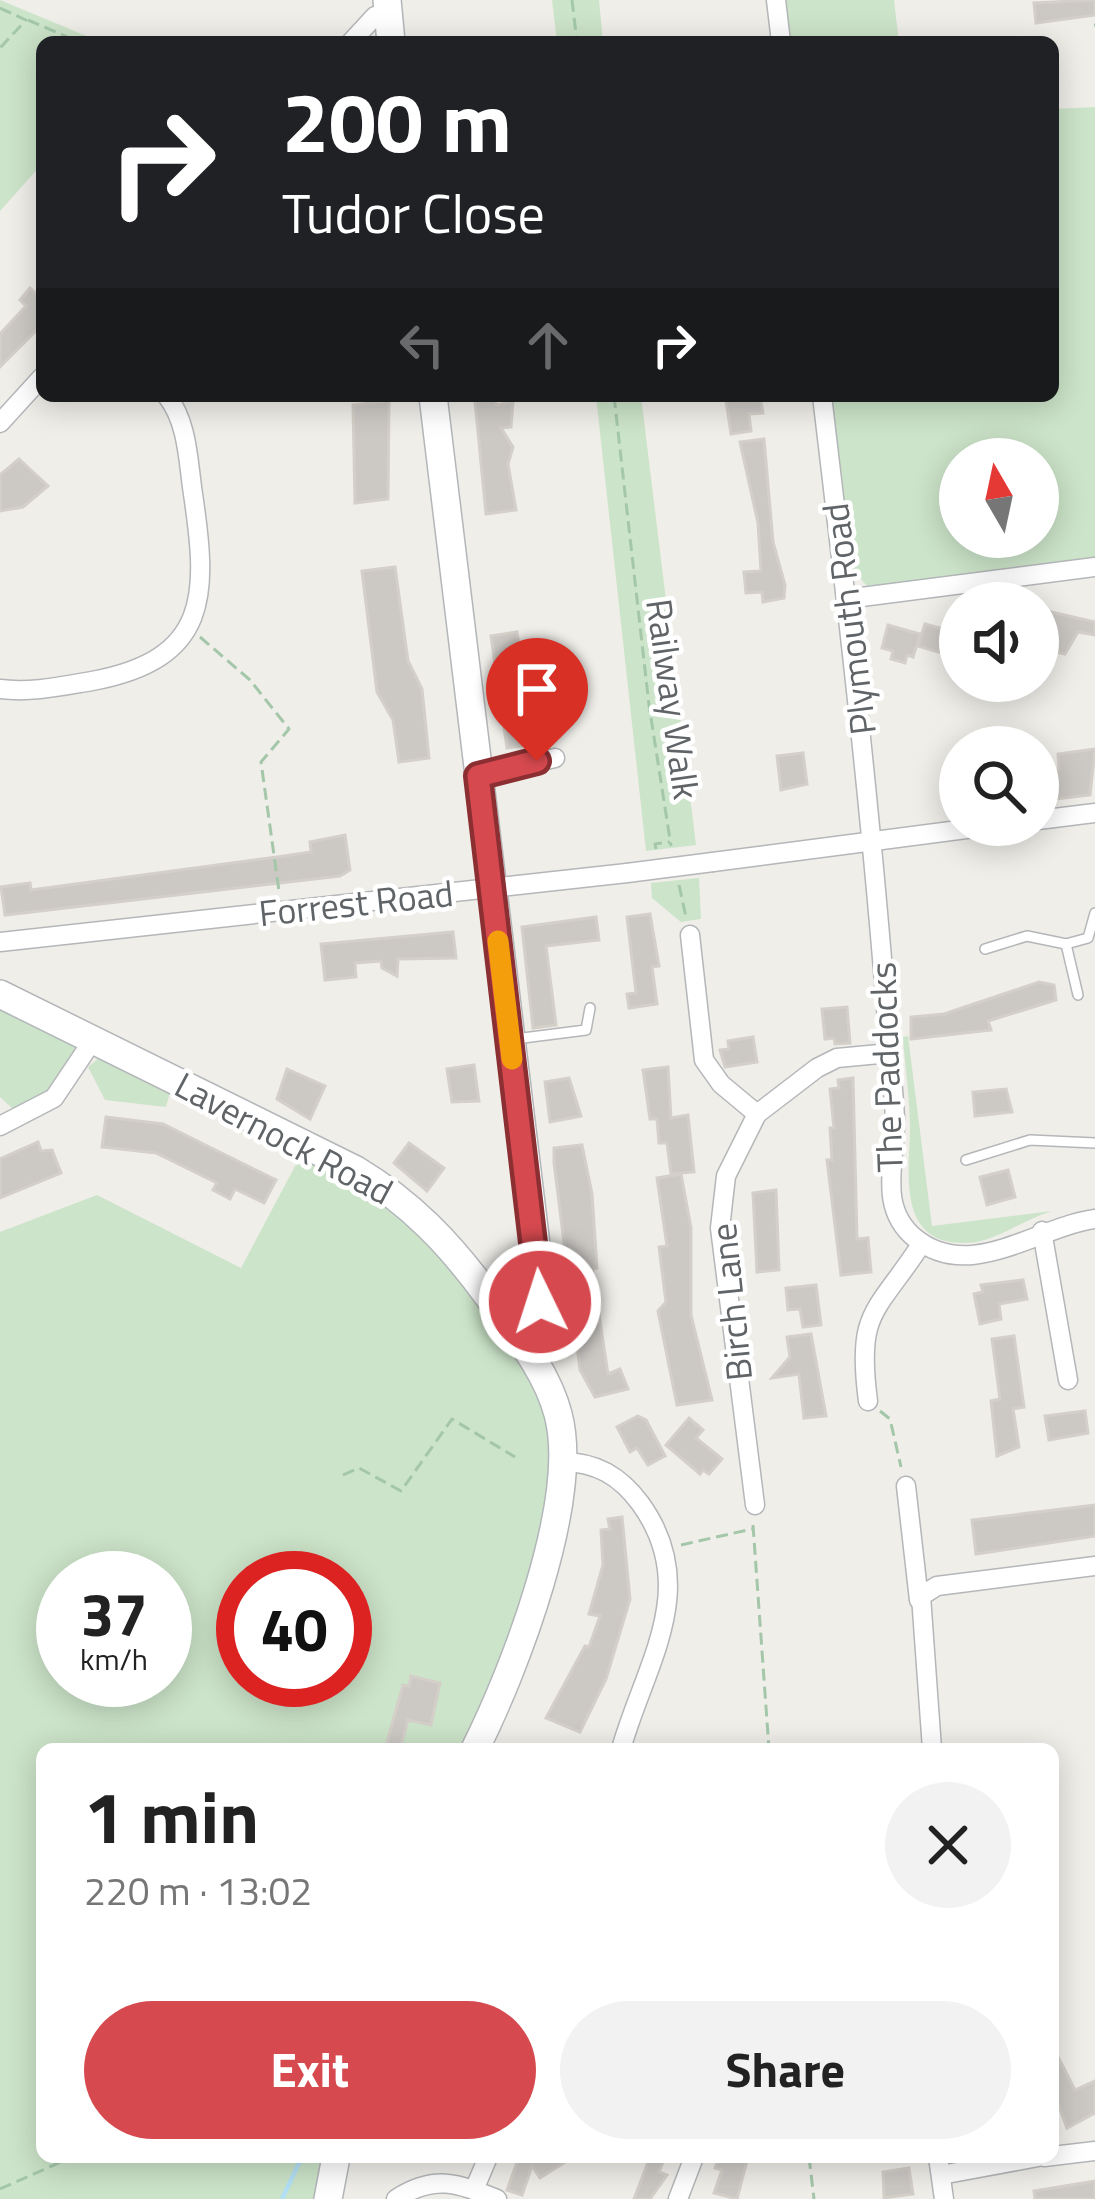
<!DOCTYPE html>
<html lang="en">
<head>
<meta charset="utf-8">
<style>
	body { margin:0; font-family:"Titillium Web",sans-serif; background:#f2f2f2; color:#222; height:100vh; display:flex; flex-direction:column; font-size:45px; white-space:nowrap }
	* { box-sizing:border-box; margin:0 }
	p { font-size:39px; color:#767676 }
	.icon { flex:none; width:66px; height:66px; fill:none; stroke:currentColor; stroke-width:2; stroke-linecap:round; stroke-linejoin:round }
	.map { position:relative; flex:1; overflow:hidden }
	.side { position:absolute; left:36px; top:1743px; width:1023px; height:420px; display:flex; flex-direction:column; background:#fff; border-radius:18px; box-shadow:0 6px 30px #0003 }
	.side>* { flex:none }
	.banner { position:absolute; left:36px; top:36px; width:1023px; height:366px; border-radius:18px; box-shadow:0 6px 30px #0003; background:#202124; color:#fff; overflow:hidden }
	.needle { width:78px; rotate:351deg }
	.controls { position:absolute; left:939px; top:438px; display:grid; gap:24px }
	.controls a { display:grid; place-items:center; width:120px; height:120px; border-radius:50%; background:#fff; box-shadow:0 6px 30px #0003; font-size:60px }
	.speed { position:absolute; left:36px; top:1551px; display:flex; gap:24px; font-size:60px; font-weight:700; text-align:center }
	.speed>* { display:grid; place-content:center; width:156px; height:156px; border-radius:50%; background:#fff; box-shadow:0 6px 30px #0003; line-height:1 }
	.speed small { font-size:30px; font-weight:400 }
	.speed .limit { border:18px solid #d22; background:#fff; color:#111 }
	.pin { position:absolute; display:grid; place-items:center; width:102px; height:102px; color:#fff; margin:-123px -51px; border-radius:50% 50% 50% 0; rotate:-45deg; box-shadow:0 0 12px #0007 }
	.pin .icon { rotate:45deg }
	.me { position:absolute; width:132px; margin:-66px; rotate:356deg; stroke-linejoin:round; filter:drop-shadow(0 0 9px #0008) }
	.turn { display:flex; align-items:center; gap:42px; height:252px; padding:0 48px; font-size:54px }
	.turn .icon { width:156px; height:156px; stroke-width:2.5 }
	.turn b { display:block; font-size:84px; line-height:102px }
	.lanes { display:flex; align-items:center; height:114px; padding:0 48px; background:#0003; justify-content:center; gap:60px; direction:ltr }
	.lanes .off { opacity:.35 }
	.round { display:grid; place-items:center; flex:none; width:126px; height:126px; border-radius:63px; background:#f2f2f2 }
	.overview { display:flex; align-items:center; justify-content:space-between; height:204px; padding:0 48px }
	h1 { font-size:72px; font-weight:700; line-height:90px }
	.action { display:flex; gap:24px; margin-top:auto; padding:24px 48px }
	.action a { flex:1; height:138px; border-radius:72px; background:#d6494f; color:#fff; font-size:48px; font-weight:700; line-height:138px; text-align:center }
	.action a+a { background:#f2f2f2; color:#222 }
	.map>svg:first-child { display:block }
	.green { fill:#cce4c9; fill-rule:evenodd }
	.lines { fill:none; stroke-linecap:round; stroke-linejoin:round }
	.stream { stroke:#b3e1f6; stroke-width:4.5 }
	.building { fill:#ccc9c5; stroke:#d4cfc8; stroke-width:3 }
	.lane-casing { stroke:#b4b6b9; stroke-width:12 }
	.street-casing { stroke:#b4b6b9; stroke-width:21 }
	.secondary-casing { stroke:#b3b6b9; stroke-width:30 }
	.path { stroke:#a4c7aa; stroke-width:3; stroke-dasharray:12 6; stroke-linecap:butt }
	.lane { stroke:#fff; stroke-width:9 }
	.street { stroke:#fff; stroke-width:18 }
	.secondary { stroke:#fff; stroke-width:27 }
	.street-bridge-casing { stroke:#b4b6b9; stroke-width:21; stroke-linecap:butt }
	.street-bridge { stroke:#fff; stroke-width:18 }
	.route-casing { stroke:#8b2f33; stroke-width:30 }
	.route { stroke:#d6494f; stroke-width:21 }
	.slow { stroke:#f59e0b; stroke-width:21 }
	.labels { text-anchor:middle; stroke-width:9; stroke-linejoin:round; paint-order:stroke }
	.street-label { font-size:36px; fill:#606467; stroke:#fff }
</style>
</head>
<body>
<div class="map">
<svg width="1095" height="2199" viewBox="0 0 1095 2199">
	<rect width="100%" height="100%" fill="#f0eee9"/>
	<g class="green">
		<path d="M 0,0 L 101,42 L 42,42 L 42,164 L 0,211 Z"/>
		<path d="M 552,0 L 599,0 L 603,42 L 557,42 Z"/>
		<path d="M 785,0 L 894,0 L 899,42 L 788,42 Z"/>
		<path d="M 1095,107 L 1095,560 L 868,587 L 852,569 L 831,396 L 1053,396 L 1053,109 ZM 960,459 L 1038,459 L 1038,537 L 960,537 Z"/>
		<path d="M 596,396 L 641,396 L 696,845 L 646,851 Z"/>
		<path d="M 699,878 L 701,919 L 681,922 L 652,898 L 651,883 Z"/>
		<path d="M 0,1005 L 72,1040 L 78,1051 L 59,1084 L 24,1109 L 12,1108 L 0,1097 Z"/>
		<path d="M 908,1036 L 932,1226 L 1052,1211 C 1024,1219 994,1243 966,1243 C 897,1245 909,1174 910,1130 C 910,1099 905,1068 903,1037 Z"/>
		<path d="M 101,1056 L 171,1089 L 166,1107 L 105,1100 L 88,1067 Z"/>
		<path d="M 302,1153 L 393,1205 L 459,1275 L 533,1381 L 551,1426 L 547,1505 L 526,1595 L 465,1749 L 42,1749 L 42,2157 L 325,2157 L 329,2199 L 0,2199 L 0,1232 L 97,1195 L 241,1268 ZM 63,1578 L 165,1578 L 165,1680 L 63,1680 ZM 243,1578 L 345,1578 L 345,1680 L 243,1680 Z"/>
	</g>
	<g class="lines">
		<path class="stream" d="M 282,2199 L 301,2159"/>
	</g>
	<g class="building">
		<path d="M 1095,0 L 1095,15 L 1036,23 L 1034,3 Z"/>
		<path d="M 30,288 L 42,299 L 42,325 L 0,367 L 0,334 L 26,306 L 20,300 Z"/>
		<path d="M 760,397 L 763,413 L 749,414 L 751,431 L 731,434 L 726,400 Z"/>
		<path d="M 495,399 L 496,405 L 513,402 L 511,427 L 501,428 L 513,447 L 508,464 L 516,510 L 486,514 L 475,401 Z"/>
		<path d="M 389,401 L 388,499 L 355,503 L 353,405 Z"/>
		<path d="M 764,439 L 773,542 L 785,585 L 784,598 L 763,602 L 762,592 L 746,593 L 744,572 L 761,571 L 758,523 L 740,442 Z"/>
		<path d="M 19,459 L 48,486 L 23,507 L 0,511 L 0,475 Z"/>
		<path d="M 395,567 L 408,661 L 422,689 L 429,758 L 399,762 L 393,720 L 377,692 L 362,571 Z"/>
		<path d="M 1047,611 L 1095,622 L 1095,635 L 1078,632 L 1065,654 L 1038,648 L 1038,625 L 1043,626 Z"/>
		<path d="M 925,624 L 958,633 L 952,656 L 918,646 Z"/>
		<path d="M 888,625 L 920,634 L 913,657 L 907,655 L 905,663 L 891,659 L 893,651 L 882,648 Z"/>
		<path d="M 517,632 L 521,660 L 527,659 L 535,744 L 507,748 L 491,636 Z"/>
		<path d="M 1095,749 L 1090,795 L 1038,801 L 1038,773 L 1059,770 L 1058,754 Z"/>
		<path d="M 803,753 L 807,784 L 781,790 L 777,756 Z"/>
		<path d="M 345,835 L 350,870 L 340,876 L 5,915 L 1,887 L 30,883 L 31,890 L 277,857 L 311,852 L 310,842 Z"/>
		<path d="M 650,914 L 659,966 L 652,967 L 657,1004 L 629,1008 L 627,994 L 636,993 L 627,917 Z"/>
		<path d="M 596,917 L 599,940 L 546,946 L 556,1025 L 533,1028 L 522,927 Z"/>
		<path d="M 453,932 L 456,958 L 398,959 L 397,976 L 382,968 L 381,961 L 355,963 L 356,977 L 325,980 L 321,944 Z"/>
		<path d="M 1039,982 L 1054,985 L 1056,1000 L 988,1021 L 991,1030 L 911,1039 L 911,1017 L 944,1014 Z"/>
		<path d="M 847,1007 L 850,1043 L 835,1044 L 834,1038 L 825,1039 L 822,1009 Z"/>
		<path d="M 753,1037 L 757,1062 L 725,1067 L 720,1050 L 729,1049 L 728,1041 Z"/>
		<path d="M 474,1065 L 479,1101 L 452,1102 L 447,1069 Z"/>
		<path d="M 668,1067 L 671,1118 L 688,1115 L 694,1172 L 671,1174 L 667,1143 L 659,1143 L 657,1119 L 650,1119 L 643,1070 Z"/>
		<path d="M 287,1069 L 325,1086 L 310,1119 L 277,1099 Z"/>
		<path d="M 569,1078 L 581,1116 L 550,1122 L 545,1082 Z"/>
		<path d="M 853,1078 L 857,1239 L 868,1238 L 871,1272 L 841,1275 L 827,1160 L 832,1160 L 830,1128 L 834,1128 L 830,1089 L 839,1088 L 838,1080 Z"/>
		<path d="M 1006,1089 L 1012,1112 L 975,1116 L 973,1092 Z"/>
		<path d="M 106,1117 L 163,1124 L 276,1180 L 264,1203 L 235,1189 L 230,1199 L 213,1190 L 217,1183 L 156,1153 L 102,1147 Z"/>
		<path d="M 38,1142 L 41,1151 L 52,1150 L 61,1173 L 0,1198 L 0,1159 Z"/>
		<path d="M 409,1143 L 444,1168 L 427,1191 L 394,1163 Z"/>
		<path d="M 582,1145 L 592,1194 L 597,1268 L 592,1269 L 608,1374 L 620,1369 L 628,1389 L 595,1397 L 580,1370 L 554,1163 L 554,1148 Z"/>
		<path d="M 1008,1170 L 1015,1197 L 987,1205 L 980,1177 Z"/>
		<path d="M 681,1174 L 691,1228 L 691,1315 L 712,1400 L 677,1405 L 658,1311 L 666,1302 L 659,1247 L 667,1246 L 657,1178 Z"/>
		<path d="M 776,1190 L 779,1270 L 757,1272 L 753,1193 Z"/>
		<path d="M 1023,1280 L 1027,1299 L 999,1304 L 1001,1319 L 980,1324 L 974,1294 L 983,1292 L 981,1285 Z"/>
		<path d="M 816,1285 L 821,1325 L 803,1327 L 800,1309 L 788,1310 L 786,1288 Z"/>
		<path d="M 811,1334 L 826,1416 L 804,1418 L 799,1374 L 772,1378 L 790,1357 L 787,1337 Z"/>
		<path d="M 1014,1336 L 1024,1407 L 1013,1409 L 1019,1447 L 997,1456 L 991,1401 L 1000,1399 L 992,1339 Z"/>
		<path d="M 1085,1411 L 1088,1433 L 1049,1440 L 1045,1416 Z"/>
		<path d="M 638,1416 L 646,1420 L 665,1456 L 648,1465 L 637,1448 L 630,1452 L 617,1427 Z"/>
		<path d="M 689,1418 L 703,1430 L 696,1438 L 722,1459 L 709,1474 L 703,1470 L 700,1474 L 666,1445 Z"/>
		<path d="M 1095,1505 L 1095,1536 L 976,1554 L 972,1520 Z"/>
		<path d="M 622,1517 L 630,1599 L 606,1679 L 580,1732 L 546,1718 L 585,1646 L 589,1647 L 600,1616 L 589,1614 L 603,1565 L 601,1530 L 610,1529 L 608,1519 Z"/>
		<path d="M 411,1676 L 440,1683 L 431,1725 L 408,1720 L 400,1749 L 385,1749 L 403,1685 L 409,1686 Z"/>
		<path d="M 1053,2047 L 1075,2090 L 1095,2081 L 1095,2113 L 1067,2128 L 1053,2090 Z"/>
		<path d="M 519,2157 L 573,2157 L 540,2178 L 532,2166 L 522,2195 L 507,2190 Z"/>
		<path d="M 650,2157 L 665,2157 L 659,2172 L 667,2175 L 650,2199 L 634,2199 Z"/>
		<path d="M 719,2157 L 748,2157 L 737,2199 L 714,2193 L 722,2170 L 715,2168 Z"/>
		<path d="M 909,2168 L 913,2194 L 884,2198 L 883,2172 Z"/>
		<path d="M 1095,2181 L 1095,2199 L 1035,2199 L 1034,2191 Z"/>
	</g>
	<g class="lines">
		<defs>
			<g id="lane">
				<path d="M 1066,944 L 1078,995"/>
				<path d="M 985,949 L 1027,936 L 1066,944 L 1088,938 L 1095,913"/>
				<path d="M 515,1039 L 586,1030 L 590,1008"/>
				<path d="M 966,1160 L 1030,1140 L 1095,1143"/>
			</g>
			<g id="street">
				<path d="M 776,0 L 781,42"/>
				<path d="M 351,42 L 375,16 L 388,13"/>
				<path d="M 822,396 C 848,613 873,829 889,1047 C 891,1071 894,1095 895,1119 C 896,1161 877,1207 915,1238 C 970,1283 1036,1227 1095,1219"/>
				<path d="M 0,423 L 42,377"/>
				<path d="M 846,599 L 1095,567"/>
				<path d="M 0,689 C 31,693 62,686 92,681 C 210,659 208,595 193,494 C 188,461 188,423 167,396"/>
				<path d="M 478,776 L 555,758"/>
				<path d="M 1038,820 L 1095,813"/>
				<path d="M 713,862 L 997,825"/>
				<path d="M 690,935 L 704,1060 L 721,1084 L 757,1114"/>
				<path d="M 0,942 L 627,873"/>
				<path d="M 0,1126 L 54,1098 L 93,1040"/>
				<path d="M 1042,1231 L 1068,1380"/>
				<path d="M 868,1401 C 856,1310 876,1314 922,1243"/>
				<path d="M 562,1462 C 596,1462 620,1476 640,1503 C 702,1588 645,1664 621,1749"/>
				<path d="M 906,1486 L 919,1600"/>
				<path d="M 755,1505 L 720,1228 L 726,1176 L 757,1114 L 817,1068 L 837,1058 L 890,1053"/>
				<path d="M 932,1749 L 921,1596 L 937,1586 L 1095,1566"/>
				<path d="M 938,2157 L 944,2199"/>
				<path d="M 1044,2157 L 1095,2151"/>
				<path d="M 941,2175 L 1038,2157"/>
				<path d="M 474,2190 L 488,2157"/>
				<path d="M 396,2199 C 434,2174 457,2183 497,2199"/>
				<path d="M 678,2199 L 694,2157"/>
			</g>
			<g id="secondary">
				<path d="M 387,0 L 391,42"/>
				<path d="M 433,396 L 541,1286 L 536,1310 L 515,1333"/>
				<path d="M 0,994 L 356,1170 C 411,1203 450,1244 488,1296 C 514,1332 546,1369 558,1414 C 581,1499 514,1672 475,1749"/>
				<path d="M 328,2199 L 336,2157"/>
			</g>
		</defs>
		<use href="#lane" class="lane-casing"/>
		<use href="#street" class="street-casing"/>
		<use href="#secondary" class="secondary-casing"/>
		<g class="path">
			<path d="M 572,0 L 577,42"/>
			<path d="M 0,8 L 26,20 L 0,48"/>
			<path d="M 28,20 L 79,42"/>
			<path d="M 1094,25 L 1095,25"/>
			<path d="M 614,396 L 649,705 L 671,846"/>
			<path d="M 200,637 L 250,680 L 289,729 L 261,762 L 279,891"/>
			<path d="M 656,849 L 655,844 L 670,842"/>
			<path d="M 679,885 L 686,917"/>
			<path d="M 880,1411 L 890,1419 L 901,1467"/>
			<path d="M 343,1475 L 359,1468 L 401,1491 L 452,1419 L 515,1457"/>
			<path d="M 753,1525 L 769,1749"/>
			<path d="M 681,1545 L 752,1529"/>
			<path d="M 809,2157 L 814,2199"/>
			<path d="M 0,2189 L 72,2157"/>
		</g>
		<use href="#lane" class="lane"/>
		<use href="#street" class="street"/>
		<use href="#secondary" class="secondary"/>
		<defs>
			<path id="street-bridge" d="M 627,873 L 713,862"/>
		</defs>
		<use href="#street-bridge" class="street-bridge-casing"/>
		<use href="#street-bridge" class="street-bridge"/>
	</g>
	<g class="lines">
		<defs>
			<path id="route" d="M 537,761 L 478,776 L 540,1302"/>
		</defs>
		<use href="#route" class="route-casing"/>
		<use href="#route" class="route"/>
		<path class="slow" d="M 498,941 L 512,1059"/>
	</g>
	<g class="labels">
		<g class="street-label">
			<text transform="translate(849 619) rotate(-97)" y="13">Plymouth Road</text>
			<text transform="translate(673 699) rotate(82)" y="13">Railway Walk</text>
			<text transform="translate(356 903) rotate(-6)" y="13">Forrest Road</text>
			<text transform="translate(886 1067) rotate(-92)" y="13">The Paddocks</text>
			<text transform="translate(284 1138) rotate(28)" y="13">Lavernock Road</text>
			<text transform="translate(731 1302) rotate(-96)" y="13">Birch Lane</text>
		</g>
	</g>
</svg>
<div class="controls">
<a><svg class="needle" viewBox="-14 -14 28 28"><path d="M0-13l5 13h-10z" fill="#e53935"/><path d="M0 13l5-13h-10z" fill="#767676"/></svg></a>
<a><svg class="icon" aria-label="sound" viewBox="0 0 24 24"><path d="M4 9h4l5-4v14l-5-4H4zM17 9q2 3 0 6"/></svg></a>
<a><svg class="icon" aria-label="search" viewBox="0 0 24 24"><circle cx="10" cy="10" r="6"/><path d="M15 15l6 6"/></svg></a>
</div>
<div class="speed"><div>37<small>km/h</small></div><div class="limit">40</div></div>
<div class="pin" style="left:537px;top:761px;background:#d93025"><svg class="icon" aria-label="arrive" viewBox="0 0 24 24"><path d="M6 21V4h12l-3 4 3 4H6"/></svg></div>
<svg class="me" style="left:540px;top:1302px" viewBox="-20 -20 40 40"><circle r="17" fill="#d6494f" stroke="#fff" stroke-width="3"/><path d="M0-11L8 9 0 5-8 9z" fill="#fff"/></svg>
<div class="banner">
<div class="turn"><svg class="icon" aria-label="right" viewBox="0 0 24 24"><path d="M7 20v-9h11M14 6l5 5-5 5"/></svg><div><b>200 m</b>Tudor Close</div></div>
<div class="lanes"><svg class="icon off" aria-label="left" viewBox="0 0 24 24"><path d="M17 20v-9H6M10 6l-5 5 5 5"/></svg><svg class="icon off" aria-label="ahead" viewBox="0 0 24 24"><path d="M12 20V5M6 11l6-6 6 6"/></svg><svg class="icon" aria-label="right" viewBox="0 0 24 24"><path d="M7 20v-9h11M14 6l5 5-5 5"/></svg></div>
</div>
<section class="side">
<div class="overview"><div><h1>1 min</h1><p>220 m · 13:02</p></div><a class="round"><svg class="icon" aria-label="close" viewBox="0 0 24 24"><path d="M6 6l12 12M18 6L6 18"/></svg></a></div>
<div class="action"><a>Exit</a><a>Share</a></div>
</section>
</div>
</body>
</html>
